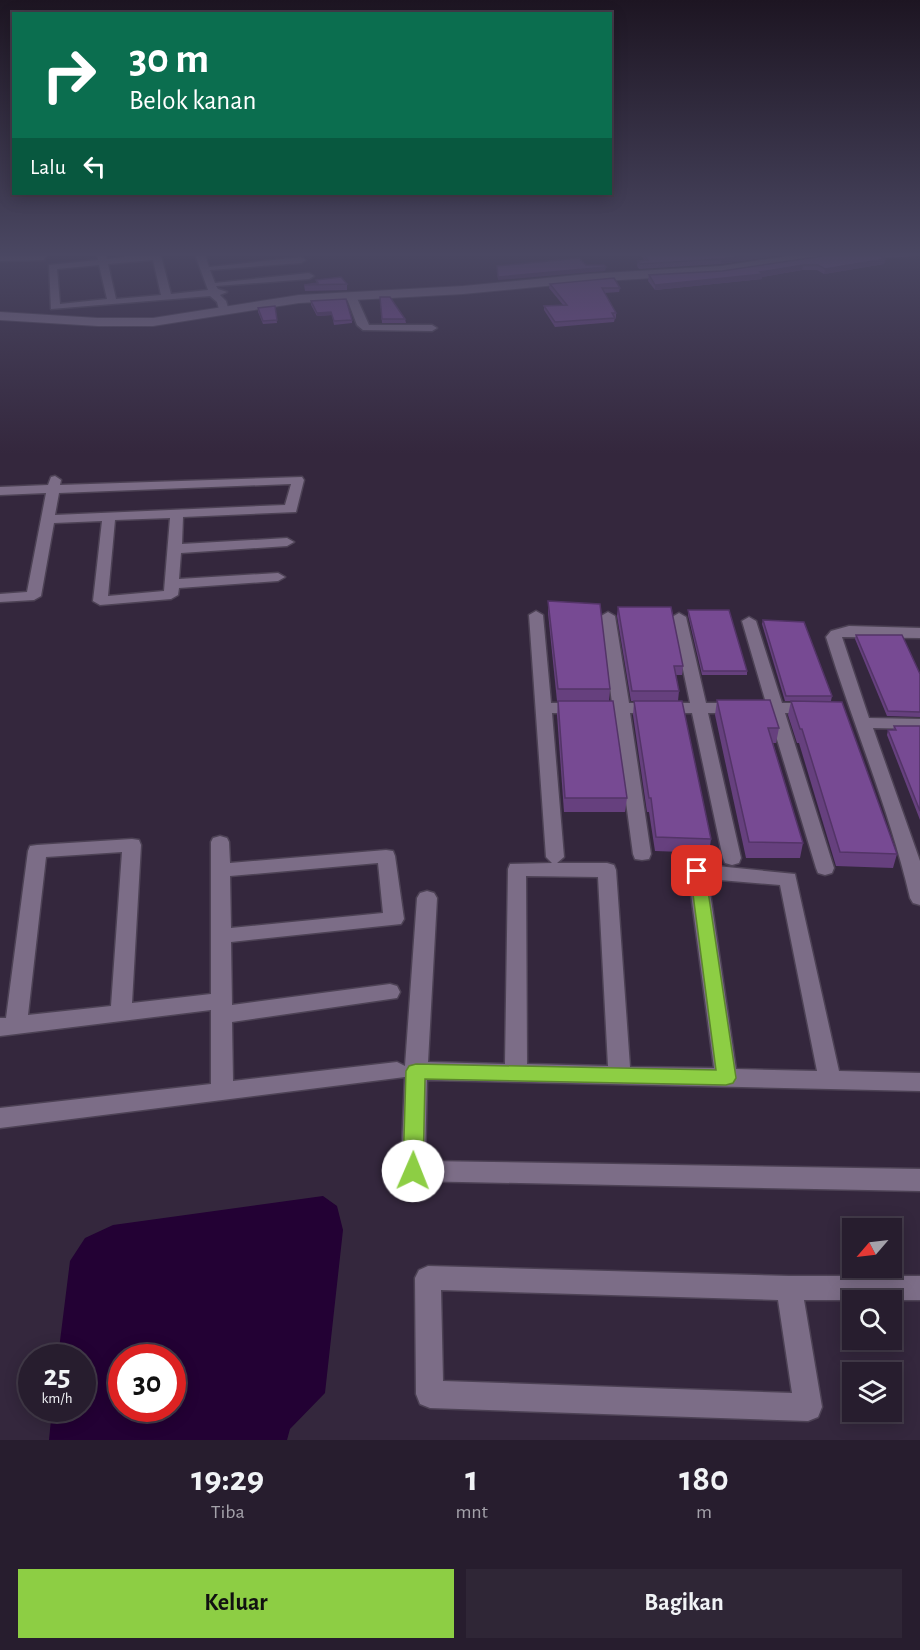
<!DOCTYPE html>
<html lang="id">
<head>
<meta charset="utf-8">
<style>
	body { margin:0; font-family:"Alegreya Sans",sans-serif; background:#2f2636; color:#f1f3f6; height:100vh; display:flex; flex-direction:column; font-size:22px; white-space:nowrap }
	* { box-sizing:border-box; margin:0 }
	p { font-size:20px; color:#a4a2aa }
	.icon { flex:none; width:33px; height:33px; fill:none; stroke:currentColor; stroke-width:2; stroke-linecap:round; stroke-linejoin:round }
	.map { position:relative; height:1440px; overflow:hidden }
	.details { display:flex; flex-direction:column; background:#271d2e; flex:1 }
	.details>* { flex:none }
	.top-card { position:absolute; left:12px; top:12px; width:600px; height:183px; border-radius:0px; box-shadow:0 3px 15px #0003,0 0 0 2px #433b4a; background:#0b6e4f; color:#fff; overflow:hidden }
	.needle { width:39px; rotate:242deg }
	.tools { position:absolute; left:842px; top:1218px; display:grid; gap:12px }
	.tools a { display:grid; place-items:center; width:60px; height:60px; border-radius:0px; background:#271d2e; box-shadow:0 3px 15px #0003,0 0 0 2px #433b4a; font-size:30px }
	.speed { position:absolute; left:18px; top:1344px; display:flex; gap:12px; font-size:30px; font-weight:700; text-align:center }
	.speed>* { display:grid; place-content:center; width:78px; height:78px; border-radius:50%; background:#271d2e; box-shadow:0 3px 15px #0003,0 0 0 2px #433b4a; line-height:1 }
	.speed small { font-size:15px; font-weight:400 }
	.speed .limit { border:9px solid #d22; background:#fff; color:#111 }
	.pin { position:absolute; display:grid; place-items:center; width:51px; height:51px; color:#fff; margin:-26px; border-radius:12px; box-shadow:0 3px 9px #0006 }
	.me { position:absolute; width:66px; margin:-33px; rotate:1deg; stroke-linejoin:round; filter:drop-shadow(0 0 4px #0008) }
	.turn { display:flex; align-items:center; gap:21px; height:126px; padding:0 18px; font-size:27px }
	.turn .icon { width:78px; height:78px; stroke-width:2.5 }
	.turn b { display:block; font-size:42px; line-height:51px }
	.then { display:flex; align-items:center; height:57px; padding:0 18px; background:#0003; gap:12px; font-size:22px }
	.eta { display:flex; justify-content:space-evenly; align-items:center; height:102px; text-align:center }
	.eta b { font-size:36px; font-weight:700; line-height:42px }
	.cta { display:flex; gap:12px; margin-top:auto; padding:12px 18px }
	.cta a { flex:1; height:69px; border-radius:0px; background:#8dce44; color:#111; font-size:24px; font-weight:700; line-height:69px; text-align:center }
	.cta a+a { background:#2f2636; color:#f1f3f6 }
	.map>svg:first-child { display:block }
	.water { fill:#230134; fill-rule:evenodd }
	.lines { fill:none; stroke-linecap:round; stroke-linejoin:round }
	.street-casing { stroke:#4d4255; stroke-width:3 }
	.secondary-casing { stroke:#4d4255; stroke-width:2 }
	.street { fill:#7c6d87; fill-rule:evenodd }
	.secondary { fill:#7c6d87; fill-rule:evenodd }
	.wall { fill:#66407e }
	.shaded-wall { fill:#533467 }
	.building { fill:#774a93; stroke:#533467; stroke-width:1.5 }
	.route { fill:#8dce44; stroke:#5c862c; stroke-width:1.5 }
</style>
</head>
<body>
<div class="map">
<svg width="920" height="1440" viewBox="0 0 920 1440">
	<rect width="100%" height="100%" fill="#34273d"/>
	<path class="water" d="M 323,1196 L 337,1206 L 343,1230 L 325,1393 L 290,1429 L 287,1440 L 49,1440 L 52,1409 L 82,1408 L 82,1358 L 58,1357 L 70,1261 L 85,1238 L 113,1225 ZM 122,1358 L 172,1358 L 172,1408 L 122,1408 Z"/>
	<g class="lines">
		<defs>
			<g id="street">
				<path d="M 39,252 L 49,252 L 44,260 L 0,261 L 0,255 L 38,255 Z"/>
				<path d="M 97,252 L 105,252 L 107,259 L 160,252 L 171,294 L 208,290 L 194,252 L 204,252 L 209,267 L 301,257 L 306,260 L 301,263 L 210,270 L 215,283 L 309,273 L 314,276 L 309,279 L 216,286 L 218,289 L 227,292 L 220,295 L 226,301 L 229,311 L 224,314 L 220,313 L 217,302 L 210,296 L 51,309 L 49,265 L 98,260 ZM 153,260 L 161,295 L 116,299 L 108,264 ZM 99,265 L 107,299 L 60,304 L 57,269 Z"/>
				<path d="M 781,252 L 793,252 L 803,259 L 795,261 Z"/>
				<path d="M 351,293 L 356,296 L 369,325 L 432,325 L 437,328 L 432,331 L 363,330 L 357,325 L 346,296 Z"/>
				<path d="M 55,476 L 61,480 L 60,485 L 302,477 L 304,480 L 296,512 L 183,517 L 182,544 L 287,538 L 294,542 L 287,546 L 181,553 L 179,579 L 278,573 L 285,577 L 278,581 L 179,588 L 178,595 L 171,599 L 100,605 L 93,601 L 102,521 L 54,523 L 41,596 L 34,600 L 0,602 L 0,594 L 27,592 L 46,493 L 0,495 L 0,487 L 48,485 L 51,477 ZM 291,484 L 285,505 L 55,515 L 59,493 ZM 170,518 L 164,591 L 108,596 L 115,520 Z"/>
				<path d="M 536,611 L 543,615 L 551,703 L 612,703 L 601,616 L 608,612 L 615,616 L 629,703 L 690,703 L 672,617 L 679,613 L 686,617 L 706,703 L 766,703 L 742,621 L 749,617 L 756,621 L 782,703 L 812,703 L 820,708 L 812,713 L 785,713 L 834,868 L 832,873 L 825,875 L 818,873 L 816,868 L 769,713 L 708,713 L 741,858 L 739,863 L 732,865 L 725,863 L 723,858 L 692,713 L 630,713 L 651,854 L 649,859 L 642,860 L 635,859 L 633,854 L 614,713 L 552,713 L 564,857 L 557,863 L 607,863 L 614,865 L 616,870 L 630,1067 L 714,1068 L 688,871 L 690,866 L 697,864 L 795,874 L 839,1071 L 920,1073 L 920,1091 L 427,1080 L 425,1161 L 920,1169 L 920,1191 L 413,1181 L 405,1178 L 401,1171 L 405,1077 L 0,1128 L 0,1108 L 211,1084 L 211,1010 L 0,1036 L 0,1018 L 6,1018 L 28,851 L 30,846 L 37,845 L 132,839 L 139,840 L 141,845 L 132,1003 L 211,994 L 211,842 L 213,838 L 220,836 L 227,838 L 229,842 L 230,863 L 386,850 L 393,851 L 395,856 L 404,919 L 401,924 L 231,942 L 232,1005 L 390,984 L 397,986 L 400,992 L 397,998 L 232,1022 L 233,1081 L 397,1062 L 405,1066 L 417,898 L 420,893 L 427,891 L 434,893 L 437,898 L 428,1062 L 505,1064 L 508,869 L 510,864 L 552,863 L 546,857 L 529,615 ZM 122,852 L 111,1006 L 28,1015 L 46,857 ZM 378,863 L 383,913 L 231,928 L 230,876 ZM 526,876 L 598,877 L 608,1066 L 527,1064 ZM 708,879 L 780,885 L 817,1071 L 736,1069 Z"/>
				<path d="M 849,626 L 920,628 L 920,638 L 842,637 L 869,718 L 920,719 L 920,729 L 873,728 L 920,861 L 920,905 L 913,903 L 910,898 C 889,808 853,725 826,637 L 831,631 Z"/>
				<path d="M 428,1266 L 789,1276 L 920,1276 L 920,1300 L 804,1300 L 822,1407 L 818,1417 L 808,1421 L 430,1408 L 420,1404 L 416,1394 L 415,1278 L 419,1270 ZM 441,1290 L 778,1300 L 792,1393 L 443,1381 Z"/>
			</g>
			<path id="secondary" d="M 815,252 L 849,252 L 842,256 L 721,274 L 587,282 L 463,294 L 299,303 L 153,326 L 98,326 L 0,320 L 0,312 L 98,318 L 153,318 L 299,295 L 463,286 L 587,274 L 721,266 Z"/>
		</defs>
		<use href="#street" class="street-casing"/>
		<use href="#secondary" class="secondary-casing"/>
		<use href="#street" class="street"/>
		<use href="#secondary" class="secondary"/>
	</g>
	<g class="wall">
		<path d="M 638,252 L 782,252 L 781,255 L 721,264 L 639,269 L 637,266 L 638,261 L 644,260 Z"/>
		<path d="M 845,252 L 920,252 L 920,256 L 884,258 L 885,259 L 884,264 L 824,274 L 817,270 L 802,270 L 762,277 L 762,279 L 655,290 L 648,281 L 649,275 L 722,271 L 843,253 Z"/>
		<path d="M 316,280 L 347,284 L 347,290 L 305,291 L 304,285 L 317,283 Z"/>
		<path d="M 550,284 L 620,288 L 619,292 L 604,293 L 616,313 L 616,318 L 615,318 L 614,322 L 555,327 L 544,310 L 544,306 L 563,305 L 549,288 Z"/>
		<path d="M 380,297 L 405,319 L 406,323 L 382,323 Z"/>
		<path d="M 311,301 L 352,320 L 352,323 L 334,325 L 332,315 L 317,316 L 311,305 Z"/>
		<path d="M 275,306 L 277,323 L 263,324 L 258,312 L 258,308 Z"/>
		<path d="M 548,601 L 610,689 L 609,701 L 557,701 L 548,613 Z"/>
		<path d="M 618,607 L 683,666 L 682,675 L 676,675 L 679,691 L 678,701 L 631,701 L 617,616 Z"/>
		<path d="M 688,610 L 747,671 L 747,675 L 702,675 L 688,615 Z"/>
		<path d="M 763,620 L 832,696 L 831,701 L 785,701 L 762,624 Z"/>
		<path d="M 856,635 L 920,674 L 920,717 L 887,716 L 855,639 Z"/>
		<path d="M 717,700 L 779,728 L 776,743 L 773,743 L 803,843 L 800,858 L 746,858 L 715,715 Z"/>
		<path d="M 558,701 L 627,798 L 625,812 L 564,812 L 557,715 Z"/>
		<path d="M 634,701 L 711,839 L 709,853 L 655,851 L 649,812 L 647,812 L 633,715 Z"/>
		<path d="M 791,701 L 897,854 L 893,868 L 836,866 L 799,743 L 797,743 L 788,715 Z"/>
		<path d="M 894,726 L 920,726 L 920,820 L 887,735 L 888,730 L 893,730 Z"/>
	</g>
	<g class="shaded-wall">
		<path d="M 767,252 L 782,252 L 781,255 L 721,264 L 721,259 Z"/>
		<path d="M 885,259 L 884,264 L 824,274 L 825,269 Z"/>
		<path d="M 803,265 L 802,270 L 762,277 L 762,279 L 655,290 L 655,285 L 760,272 Z"/>
		<path d="M 606,267 L 605,271 L 498,280 L 498,277 Z"/>
		<path d="M 331,312 L 332,315 L 317,316 L 317,313 Z"/>
	</g>
	<g class="building">
		<path d="M 642,252 L 767,252 L 721,259 L 640,264 L 638,261 L 648,260 Z"/>
		<path d="M 845,252 L 901,252 L 877,254 L 885,259 L 825,269 L 818,265 L 803,265 L 760,272 L 763,274 L 655,285 L 649,275 L 722,271 L 843,253 Z"/>
		<path d="M 579,258 L 586,265 L 604,265 L 606,267 L 498,277 L 497,266 Z"/>
		<path d="M 341,277 L 347,284 L 304,285 L 318,283 L 316,280 Z"/>
		<path d="M 614,278 L 620,288 L 602,288 L 616,313 L 612,313 L 615,318 L 555,322 L 544,306 L 567,305 L 550,284 Z"/>
		<path d="M 380,297 L 390,297 L 405,319 L 382,319 Z"/>
		<path d="M 346,299 L 352,320 L 334,321 L 331,312 L 317,313 L 311,301 Z"/>
		<path d="M 275,306 L 277,320 L 263,321 L 258,308 Z"/>
		<path d="M 548,601 L 600,604 L 610,689 L 558,689 Z"/>
		<path d="M 618,607 L 671,607 L 683,666 L 674,666 L 679,691 L 632,691 Z"/>
		<path d="M 688,610 L 729,610 L 747,671 L 703,671 Z"/>
		<path d="M 763,620 L 804,622 L 832,696 L 786,696 Z"/>
		<path d="M 856,635 L 902,635 L 920,674 L 920,712 L 888,711 Z"/>
		<path d="M 717,700 L 770,700 L 779,728 L 768,728 L 803,843 L 749,842 Z"/>
		<path d="M 558,701 L 613,701 L 627,798 L 565,798 Z"/>
		<path d="M 634,701 L 682,701 L 711,839 L 656,837 L 651,798 L 649,798 Z"/>
		<path d="M 791,701 L 842,702 L 897,854 L 840,852 L 802,729 L 800,729 Z"/>
		<path d="M 894,726 L 920,726 L 920,811 L 888,730 L 896,730 Z"/>
	</g>
	<linearGradient id="sky" x2="0" y2="1"><stop stop-color="#1d1522"/><stop offset="0.56" stop-color="#4a4762"/><stop offset="1" stop-color="#4a4762" stop-opacity="0"/></linearGradient>
	<rect width="920" height="454" fill="url(#sky)"/>
	<path class="route" d="M 697,866 L 703,867 L 705,871 L 736,1078 L 733,1083 L 726,1085 L 425,1079 L 423,1171 L 420,1177 L 413,1180 L 406,1177 L 403,1171 L 406,1071 L 409,1066 L 416,1064 L 716,1070 L 690,871 L 692,867 Z"/>
</svg>
<div class="tools">
<a><svg class="needle" viewBox="-14 -14 28 28"><path d="M0-13l5 13h-10z" fill="#e53935"/><path d="M0 13l5-13h-10z" fill="#a4a2aa"/></svg></a>
<a><svg class="icon" aria-label="search" viewBox="0 0 24 24"><circle cx="10" cy="10" r="6"/><path d="M15 15l6 6"/></svg></a>
<a><svg class="icon" aria-label="layers" viewBox="0 0 24 24"><path d="M12 4l9 5-9 5-9-5zM3 14l9 5 9-5"/></svg></a>
</div>
<div class="speed"><div>25<small>km/h</small></div><div class="limit">30</div></div>
<div class="pin" style="left:697px;top:871px;background:#d93025"><svg class="icon" aria-label="arrive" viewBox="0 0 24 24"><path d="M6 21V4h12l-3 4 3 4H6"/></svg></div>
<svg class="me" style="left:413px;top:1171px" viewBox="-20 -20 40 40"><circle r="19" fill="#fff"/><path d="M0-13L10 11 0 6-10 11z" fill="#8dce44"/></svg>
<div class="top-card">
<div class="turn"><svg class="icon" aria-label="right" viewBox="0 0 24 24"><path d="M7 20v-9h11M14 6l5 5-5 5"/></svg><div><b>30 m</b>Belok kanan</div></div>
<div class="then">Lalu<svg class="icon" aria-label="left" viewBox="0 0 24 24"><path d="M17 20v-9H6M10 6l-5 5 5 5"/></svg></div>
</div>
</div>
<section class="details">
<div class="eta">
<div><b>19:29</b><p>Tiba</p></div>
<div><b>1</b><p>mnt</p></div>
<div><b>180</b><p>m</p></div>
</div>
<div class="cta"><a>Keluar</a><a>Bagikan</a></div>
</section>
</body>
</html>
